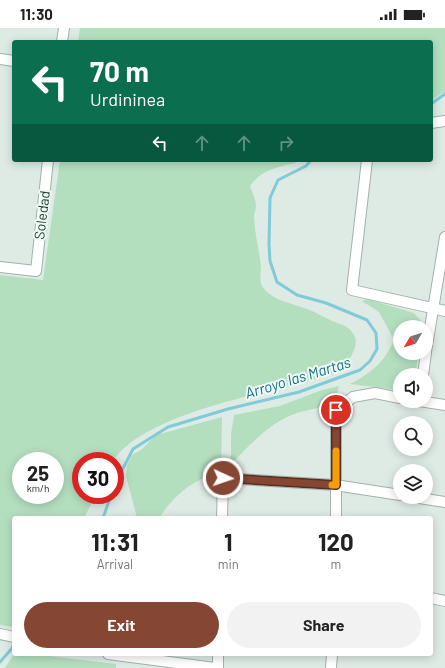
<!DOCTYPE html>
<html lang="en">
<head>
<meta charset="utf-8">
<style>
	body { margin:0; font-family:Barlow,sans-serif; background:#f2f2f2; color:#222; height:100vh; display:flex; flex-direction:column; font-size:15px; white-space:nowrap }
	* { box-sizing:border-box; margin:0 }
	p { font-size:13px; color:#767676 }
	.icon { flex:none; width:22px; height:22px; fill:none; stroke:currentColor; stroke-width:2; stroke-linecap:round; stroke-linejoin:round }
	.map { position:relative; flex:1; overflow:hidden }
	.details { position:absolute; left:12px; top:488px; width:421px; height:140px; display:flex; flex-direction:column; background:#fff; border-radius:4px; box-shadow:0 2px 10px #0003 }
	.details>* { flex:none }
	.top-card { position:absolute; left:12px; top:12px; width:421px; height:122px; border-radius:4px; box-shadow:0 2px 10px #0003; background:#0b6e4f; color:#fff; overflow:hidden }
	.needle { width:26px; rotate:231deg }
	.fabs { position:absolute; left:393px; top:292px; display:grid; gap:8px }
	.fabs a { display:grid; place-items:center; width:40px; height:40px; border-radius:50%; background:#fff; box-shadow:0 2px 10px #0003; font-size:20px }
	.speed { position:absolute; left:12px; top:424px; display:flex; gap:8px; font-size:20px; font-weight:700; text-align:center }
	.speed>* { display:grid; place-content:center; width:52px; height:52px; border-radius:50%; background:#fff; box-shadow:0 2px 10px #0003; line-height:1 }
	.speed small { font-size:10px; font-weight:400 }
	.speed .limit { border:6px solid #d22; background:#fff; color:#111 }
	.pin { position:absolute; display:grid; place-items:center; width:34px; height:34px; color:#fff; margin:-17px; border:2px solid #fff; border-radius:50%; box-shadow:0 1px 4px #0007 }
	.me { position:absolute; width:44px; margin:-22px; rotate:93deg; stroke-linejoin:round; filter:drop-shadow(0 0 3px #0008) }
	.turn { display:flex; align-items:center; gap:14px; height:84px; padding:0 12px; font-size:18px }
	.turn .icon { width:52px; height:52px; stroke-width:2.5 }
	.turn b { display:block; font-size:28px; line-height:34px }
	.lanes { display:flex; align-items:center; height:38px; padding:0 12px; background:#0003; justify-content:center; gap:20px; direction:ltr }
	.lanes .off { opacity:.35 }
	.eta { display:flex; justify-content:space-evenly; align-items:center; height:68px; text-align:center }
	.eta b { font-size:24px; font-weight:700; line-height:28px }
	.button { display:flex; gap:8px; margin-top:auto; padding:8px 12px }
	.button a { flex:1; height:46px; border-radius:24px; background:#854633; color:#fff; font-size:16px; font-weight:700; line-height:46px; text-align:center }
	.button a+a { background:#f2f2f2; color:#222 }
	.status { display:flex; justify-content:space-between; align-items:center; height:28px; padding:0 20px; background:#fff; direction:ltr }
	.status svg { height:11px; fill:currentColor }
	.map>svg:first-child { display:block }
	.green { fill:#b4dfbf; fill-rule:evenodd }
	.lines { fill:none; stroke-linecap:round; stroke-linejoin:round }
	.stream { stroke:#7fcbd8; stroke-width:3 }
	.street-casing { stroke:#a0b3ac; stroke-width:12 }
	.street { stroke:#fff; stroke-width:10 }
	.route-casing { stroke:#562e21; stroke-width:10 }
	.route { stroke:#854633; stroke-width:7 }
	.slow { stroke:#f59e0b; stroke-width:7 }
	.labels { text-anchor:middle; stroke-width:4; stroke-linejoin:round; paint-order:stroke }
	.street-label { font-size:14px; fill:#1d3d34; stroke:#eef8f3 }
	.water-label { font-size:15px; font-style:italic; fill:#116e7f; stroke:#eef8f3 }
</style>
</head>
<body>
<div class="status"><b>11:30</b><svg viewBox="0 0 49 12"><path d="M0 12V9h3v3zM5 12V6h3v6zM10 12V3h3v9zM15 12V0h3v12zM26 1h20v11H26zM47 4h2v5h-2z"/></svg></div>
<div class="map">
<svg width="445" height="640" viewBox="0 0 445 640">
	<rect width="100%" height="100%" fill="#deebe5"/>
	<g class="green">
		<path d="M 80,0 L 445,0 L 445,64 L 431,72 L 431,14 L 78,14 Z"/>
		<path d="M 60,132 L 297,132 L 295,135 C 277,139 261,142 250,158 C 252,164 256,171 256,178 C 256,182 254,186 254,190 C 255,206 259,222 261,238 C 261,244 259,253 262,258 C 272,273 292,275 307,281 C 316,284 323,289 332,293 C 340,296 350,298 354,307 C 357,312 356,318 353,324 C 345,345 325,349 305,354 C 255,367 142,388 113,433 L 81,433 L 81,467 L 96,467 L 84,490 L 14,490 L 14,597 L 12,599 L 0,597 L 0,247 L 43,252 ZM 21,433 L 55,433 L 55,467 L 21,467 Z"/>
		<path d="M 367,271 L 414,285 L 424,297 L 423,299 L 400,299 L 400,325 L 419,325 L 415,347 L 400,347 L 400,362 L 350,356 C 371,345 385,334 394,312 L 379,284 L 362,273 Z"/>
		<path d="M 339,358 L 334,377 C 317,380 298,383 283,391 C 263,402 247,420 231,436 L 231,406 L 234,387 L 280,378 L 322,362 Z"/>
		<path d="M 222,389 L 221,443 C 191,454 177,464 159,490 L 137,490 L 126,448 L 127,437 L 132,427 L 141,422 L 156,407 Z"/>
		<path d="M 14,626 L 32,626 L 116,636 L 116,640 L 5,640 Z"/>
	</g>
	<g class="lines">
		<g class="stream">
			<path d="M 431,76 L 445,66"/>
			<path d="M 115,456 L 133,421 L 168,399 L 228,381 L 299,364 L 360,342 L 370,333 L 377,321 L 376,305 L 367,292 L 326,275 L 297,267 L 277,254 L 270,233 L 269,216 L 270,170 L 278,152 L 306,138 L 311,132"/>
			<path d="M 103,490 L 111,467"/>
			<path d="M 0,634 L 14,618"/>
		</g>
		<defs>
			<g id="street">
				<path d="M 62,14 L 64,0"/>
				<path d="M 0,31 L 14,33"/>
				<path d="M 431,95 L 445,93"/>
				<path d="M 367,132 L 352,262 L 445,283"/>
				<path d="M 0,239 L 36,243 L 48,132"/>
				<path d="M 426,324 L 445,209"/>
				<path d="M 423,347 L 426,325"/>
				<path d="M 419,373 L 445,377"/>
				<path d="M 413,469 L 445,474"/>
				<path d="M 222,490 L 223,450 L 335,457 L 400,467"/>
				<path d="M 336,490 L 336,382 L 353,369 L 375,365 L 400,370"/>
				<path d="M 431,570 L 445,573"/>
				<path d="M 0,606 L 14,609"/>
				<path d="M 108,626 L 215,640"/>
				<path d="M 218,640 L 218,626"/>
				<path d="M 331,640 L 332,626"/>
			</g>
		</defs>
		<use href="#street" class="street-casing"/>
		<use href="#street" class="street"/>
	</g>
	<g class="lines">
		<defs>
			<path id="route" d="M 223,450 L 336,457 L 336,382"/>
		</defs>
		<use href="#route" class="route-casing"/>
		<use href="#route" class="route"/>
		<path class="slow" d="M 332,457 L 336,457 L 336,423"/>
	</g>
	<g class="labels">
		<g class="street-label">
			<text transform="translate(42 187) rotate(-83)" y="5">Soledad</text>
		</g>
		<g class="water-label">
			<text transform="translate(298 350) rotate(-17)" y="5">Arroyo las Martas</text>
		</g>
	</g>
</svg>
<div class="fabs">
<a><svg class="needle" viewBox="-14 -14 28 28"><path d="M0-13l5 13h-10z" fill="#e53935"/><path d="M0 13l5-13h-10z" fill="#767676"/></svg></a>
<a><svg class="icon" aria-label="sound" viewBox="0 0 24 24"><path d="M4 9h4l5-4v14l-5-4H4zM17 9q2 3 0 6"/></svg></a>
<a><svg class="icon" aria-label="search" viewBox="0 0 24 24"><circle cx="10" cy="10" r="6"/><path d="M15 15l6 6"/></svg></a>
<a><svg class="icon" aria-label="layers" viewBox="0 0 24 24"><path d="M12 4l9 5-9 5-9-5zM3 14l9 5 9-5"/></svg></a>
</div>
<div class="speed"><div>25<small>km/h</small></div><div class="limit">30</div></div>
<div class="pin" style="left:336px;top:382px;background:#d93025"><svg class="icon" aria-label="arrive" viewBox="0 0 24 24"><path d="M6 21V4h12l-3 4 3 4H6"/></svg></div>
<svg class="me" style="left:223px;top:450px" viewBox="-20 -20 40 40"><circle r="17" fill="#854633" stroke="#fff" stroke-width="3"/><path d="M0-11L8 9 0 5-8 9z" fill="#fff"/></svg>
<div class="top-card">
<div class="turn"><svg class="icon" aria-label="left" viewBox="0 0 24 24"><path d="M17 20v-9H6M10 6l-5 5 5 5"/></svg><div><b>70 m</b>Urdininea</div></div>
<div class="lanes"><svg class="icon" aria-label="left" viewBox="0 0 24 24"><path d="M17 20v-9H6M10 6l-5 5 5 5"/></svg><svg class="icon off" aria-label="ahead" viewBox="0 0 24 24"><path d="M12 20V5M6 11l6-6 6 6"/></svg><svg class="icon off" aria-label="ahead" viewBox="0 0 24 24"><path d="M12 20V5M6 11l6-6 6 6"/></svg><svg class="icon off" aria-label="right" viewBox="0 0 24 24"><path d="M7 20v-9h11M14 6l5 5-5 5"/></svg></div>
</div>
<section class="details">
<div class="eta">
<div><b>11:31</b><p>Arrival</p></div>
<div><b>1</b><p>min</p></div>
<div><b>120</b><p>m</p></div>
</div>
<div class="button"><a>Exit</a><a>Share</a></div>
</section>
</div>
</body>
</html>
